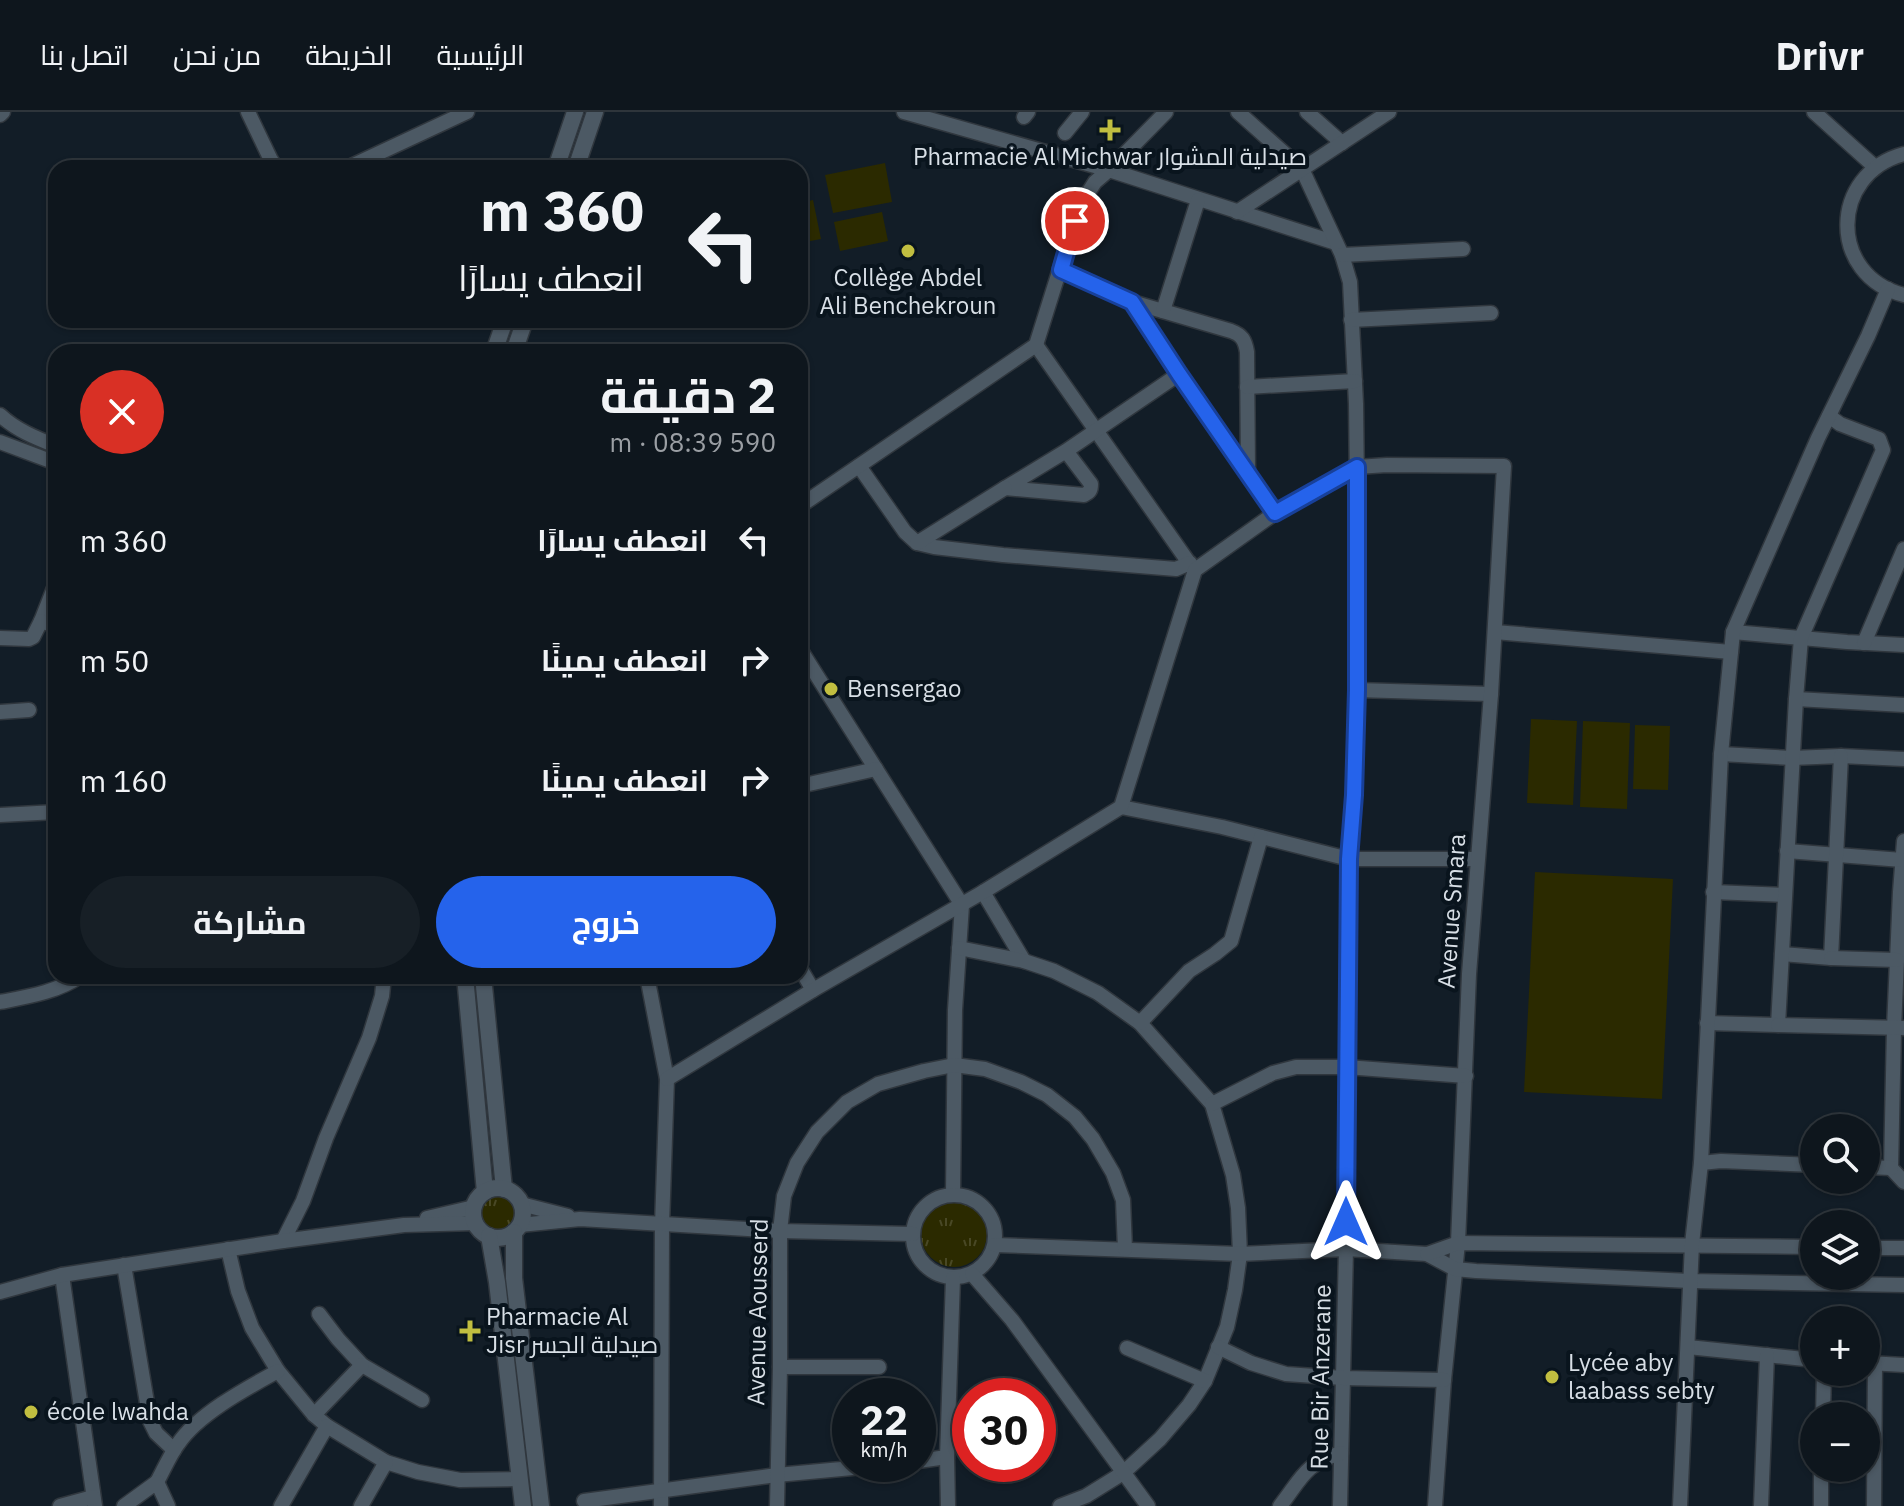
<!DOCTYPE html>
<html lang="ar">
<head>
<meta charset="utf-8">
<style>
	body { margin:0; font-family:"IBM Plex Sans",Cairo,sans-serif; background:#171f26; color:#f1f3f6; direction:rtl; height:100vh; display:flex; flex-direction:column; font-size:30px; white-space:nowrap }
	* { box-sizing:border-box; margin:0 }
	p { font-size:26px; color:#9b9fa4 }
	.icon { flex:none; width:44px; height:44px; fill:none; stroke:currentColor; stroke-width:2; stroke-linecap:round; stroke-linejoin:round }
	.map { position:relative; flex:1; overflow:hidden; direction:ltr }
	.details { position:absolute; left:48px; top:232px; width:760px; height:640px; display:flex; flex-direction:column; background:#0e161d; border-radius:24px; box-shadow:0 2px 6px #0004,0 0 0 2px #2e353b; direction:rtl }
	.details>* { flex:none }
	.hud { position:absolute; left:48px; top:48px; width:760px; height:168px; border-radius:24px; box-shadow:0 2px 6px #0004,0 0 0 2px #2e353b; direction:rtl; background:#0e161d; color:#f1f3f6; overflow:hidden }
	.buttons { position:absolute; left:1800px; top:1002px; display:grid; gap:16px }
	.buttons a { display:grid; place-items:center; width:80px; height:80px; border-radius:50%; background:#0e161d; box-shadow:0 2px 6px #0004,0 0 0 2px #2e353b; font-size:40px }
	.speed { position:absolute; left:832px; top:1266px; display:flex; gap:16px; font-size:40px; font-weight:700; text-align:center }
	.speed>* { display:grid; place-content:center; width:104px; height:104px; border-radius:50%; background:#0e161d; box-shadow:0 2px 6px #0004,0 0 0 2px #2e353b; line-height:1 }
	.speed small { font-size:20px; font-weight:400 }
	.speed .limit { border:12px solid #d22; background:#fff; color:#111 }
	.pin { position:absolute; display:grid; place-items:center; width:68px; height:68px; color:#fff; margin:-34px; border:4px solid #fff; border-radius:50%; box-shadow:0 2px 8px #0007 }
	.me { position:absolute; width:88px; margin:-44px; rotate:0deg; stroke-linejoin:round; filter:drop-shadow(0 0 6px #0008) }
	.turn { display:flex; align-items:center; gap:28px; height:168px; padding:0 32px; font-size:36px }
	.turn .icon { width:104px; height:104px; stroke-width:2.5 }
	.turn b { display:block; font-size:56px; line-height:68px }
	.round { display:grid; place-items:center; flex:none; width:84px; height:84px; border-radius:42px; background:#171f26 }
	.headline { display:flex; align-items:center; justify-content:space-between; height:136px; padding:0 32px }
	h1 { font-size:48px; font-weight:700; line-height:60px }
	.action { display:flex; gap:16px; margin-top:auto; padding:16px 32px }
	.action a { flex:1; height:92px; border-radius:48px; background:#2563eb; color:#fff; font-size:32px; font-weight:700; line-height:92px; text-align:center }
	.action a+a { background:#171f26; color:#f1f3f6 }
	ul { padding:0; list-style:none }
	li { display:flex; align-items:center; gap:24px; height:120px; padding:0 32px }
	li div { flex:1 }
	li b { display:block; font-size:30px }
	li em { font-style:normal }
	header { display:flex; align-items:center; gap:48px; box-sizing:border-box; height:112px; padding:0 40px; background:#0e161d; border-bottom:2px solid #2e353b }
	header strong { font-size:38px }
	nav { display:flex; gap:44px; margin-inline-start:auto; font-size:28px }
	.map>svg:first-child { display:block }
	.park { fill:url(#park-tufts) }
	.pitch { fill:#2b2a00 }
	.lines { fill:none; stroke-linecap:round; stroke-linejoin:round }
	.minor-casing { stroke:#30373e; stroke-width:17 }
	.tertiary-casing { stroke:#30373e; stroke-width:19 }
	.minor { stroke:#4c5964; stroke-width:14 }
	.tertiary { stroke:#4c5964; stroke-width:16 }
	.route-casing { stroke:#184099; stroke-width:20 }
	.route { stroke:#2563eb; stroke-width:14 }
	.poi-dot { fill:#c1be40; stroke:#09141d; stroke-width:3 }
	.labels { text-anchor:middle; stroke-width:8; stroke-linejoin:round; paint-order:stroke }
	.poi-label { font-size:24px; fill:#d8dfe6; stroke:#09141d; text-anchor:start }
	.street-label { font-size:24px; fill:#d8dfe6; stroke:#09141d }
</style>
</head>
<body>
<header>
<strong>Drivr</strong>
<nav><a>الرئيسية</a><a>الخريطة</a><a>من نحن</a><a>اتصل بنا</a></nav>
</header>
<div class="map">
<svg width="1904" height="1394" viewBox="0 0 1904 1394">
	<defs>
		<pattern id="park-tufts" width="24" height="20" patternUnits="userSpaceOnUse" patternTransform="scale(2)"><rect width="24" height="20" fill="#2b2a00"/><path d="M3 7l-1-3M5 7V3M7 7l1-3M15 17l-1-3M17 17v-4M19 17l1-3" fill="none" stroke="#494825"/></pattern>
	</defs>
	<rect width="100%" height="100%" fill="#121d27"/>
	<g class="park">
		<circle cx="499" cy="1100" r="21"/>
		<circle cx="954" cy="1122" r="33"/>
	</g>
	<g class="pitch">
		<path d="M 885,51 L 892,90 L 833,101 L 825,63 Z"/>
		<path d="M 813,88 L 821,127 L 800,131 L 800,91 Z"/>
		<path d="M 882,100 L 888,129 L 840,139 L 834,110 Z"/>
		<path d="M 1531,607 L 1577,609 L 1573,693 L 1527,691 Z"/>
		<path d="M 1583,609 L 1630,611 L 1627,697 L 1580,695 Z"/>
		<path d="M 1635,613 L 1670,614 L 1668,678 L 1633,677 Z"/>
		<path d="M 1535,760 L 1673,767 L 1662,987 L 1524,980 Z"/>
	</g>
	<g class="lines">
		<defs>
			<g id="minor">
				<path d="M 248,0 L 270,46 L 276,56"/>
				<path d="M 904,0 L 1109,58 L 1336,131"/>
				<path d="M 1238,0 L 1302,57 L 1342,143 L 1350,170 L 1356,292 L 1358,457 L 1354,683 L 1349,747 L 1347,868 L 1346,1137 L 1340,1394"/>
				<path d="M 1307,0 L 1342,31"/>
				<path d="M 1814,0 L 1875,55"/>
				<path d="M 0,3 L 3,0"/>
				<path d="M 1024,5 L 1028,0"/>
				<path d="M 1065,21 L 1082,0"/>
				<path d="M 1904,42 C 1829,62 1828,164 1904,183"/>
				<path d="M 347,56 L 467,0"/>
				<path d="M 1237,100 L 1389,0"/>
				<path d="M 1342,143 L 1463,137"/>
				<path d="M 1061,158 L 1132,190 L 1179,262 L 1275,401"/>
				<path d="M 1132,190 L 1231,219 C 1242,223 1245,228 1247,240 L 1248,360"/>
				<path d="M 1163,199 L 1198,88"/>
				<path d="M 1351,208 L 1491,201"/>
				<path d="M 1036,233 L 1194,458"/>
				<path d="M 1247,275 L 1355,269"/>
				<path d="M 0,303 C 16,318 36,326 56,334"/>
				<path d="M 0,330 L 56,351"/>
				<path d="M 1066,339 L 1091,372 C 1091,378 1090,380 1084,383 L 1005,376 L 1066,339 L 1179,262"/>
				<path d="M 859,354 L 905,420 L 917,431 L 934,435 L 1003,443 L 1176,457 L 1190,451"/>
				<path d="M 800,394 L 1036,233 L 1075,109 L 1086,84 L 1095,70 L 1109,58 L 1166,0"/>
				<path d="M 917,431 L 1005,376"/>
				<path d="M 56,471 L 41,509 L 56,514"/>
				<path d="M 1495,520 L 1731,540"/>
				<path d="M 1733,520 L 1847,530 L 1904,533"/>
				<path d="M 0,526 L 29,527 L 33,525 L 41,509"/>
				<path d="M 1864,531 L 1904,437"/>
				<path d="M 800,537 L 962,793 L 955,898 L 953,1082"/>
				<path d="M 1357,578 L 1491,582"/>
				<path d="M 1796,587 L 1904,593"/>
				<path d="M 0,600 L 29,598"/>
				<path d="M 1721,642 L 1792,646 L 1841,644 L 1904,647"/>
				<path d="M 800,674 L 876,657"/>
				<path d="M 1121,695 L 1222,715 L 1349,747 L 1477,747"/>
				<path d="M 0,703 L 56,700"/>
				<path d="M 1904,729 L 1900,780 L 1894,916 L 1891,1056 L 1904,1070"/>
				<path d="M 1787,739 L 1902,748"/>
				<path d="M 983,780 L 1024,849"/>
				<path d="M 1713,780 L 1784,783"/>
				<path d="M 959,836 L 1024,849 L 1054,859 L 1098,881 L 1140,911 L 1212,992 L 1233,1063 L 1238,1096 L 1240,1142 L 1235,1178 L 1227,1215 L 1205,1269 L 1189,1293 L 1160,1327 L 1123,1361 L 1086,1384 L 1060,1394"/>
				<path d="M 1782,842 L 1831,846 L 1841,644"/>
				<path d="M 1831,846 L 1897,848"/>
				<path d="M 800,856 L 813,878"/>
				<path d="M 647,864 L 667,967 L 662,1113 L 661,1394"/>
				<path d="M 0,890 C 26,885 58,880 80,864"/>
				<path d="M 1140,911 L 1189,859 L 1215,842 L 1231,829 L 1261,725"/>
				<path d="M 1707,911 L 1778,913 L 1796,587 L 1801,526 L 1883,338 L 1879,327 L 1840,312 L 1829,304"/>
				<path d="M 1778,913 L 1904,916"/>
				<path d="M 667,967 L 813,878 L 983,780 L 1121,695 L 1195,458 L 1275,401 L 1357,355 L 1387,353 L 1504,354 L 1491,582 L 1469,862 L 1458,1131 L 1444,1268 L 1435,1394"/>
				<path d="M 1212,992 L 1273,961 L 1296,955 L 1346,955 L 1466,964"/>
				<path d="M 1701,1051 L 1721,1049 L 1814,1053"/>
				<path d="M 1866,1055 L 1891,1056"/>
				<circle cx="954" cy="1124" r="41"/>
				<path d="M 521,1092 L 568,1104"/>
				<path d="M 427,1106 L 474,1095"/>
				<path d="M 520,1113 L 580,1107 L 780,1119 L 913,1122"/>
				<path d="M 283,1129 L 303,1089 L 326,1026 L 369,926 L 382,884 L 384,864"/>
				<path d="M 995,1133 L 1240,1142 L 1346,1137 L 1427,1142 L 1455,1157 L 1476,1159 L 1690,1169 L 1904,1173"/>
				<path d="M 1866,1136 L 1904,1136"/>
				<path d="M 228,1137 L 238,1179 L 252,1216 L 278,1259 L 314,1303 L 327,1314 L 386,1350 L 418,1360 L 460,1368 L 520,1367"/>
				<path d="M 1427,1142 L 1458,1131 L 1814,1135"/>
				<path d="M 124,1153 L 150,1309 L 156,1321 L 174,1338"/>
				<path d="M 972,1162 L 1012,1208 L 1148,1394"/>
				<path d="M 62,1163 L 95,1394"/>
				<path d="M 0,1180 L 62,1163 L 94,1158 L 283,1129 L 404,1113 L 476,1111"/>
				<path d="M 319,1202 L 338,1227 L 362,1253 L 422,1288"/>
				<path d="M 1218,1235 L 1251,1251 L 1286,1262 L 1343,1266 L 1444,1268"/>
				<path d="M 1688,1235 L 1814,1248"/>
				<path d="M 1127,1236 L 1205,1269"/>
				<path d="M 1868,1251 L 1904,1253"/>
				<path d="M 780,1255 L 879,1255"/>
				<path d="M 314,1303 L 362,1253"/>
				<path d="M 1823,1304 L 1824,1260"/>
				<path d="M 918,1349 L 947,1345"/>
				<path d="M 157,1370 C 164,1357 170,1343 178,1332 C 198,1302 247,1276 278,1259"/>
				<path d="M 584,1389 L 777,1363 L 895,1352"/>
				<path d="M 60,1394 L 93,1385"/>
				<path d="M 124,1394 L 157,1370 L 168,1394"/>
				<path d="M 281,1394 L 327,1314"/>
				<path d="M 361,1394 L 386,1350"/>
				<path d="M 777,1394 L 780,1255 L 780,1119 L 784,1084 L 797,1051 L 817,1020 L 847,990 L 878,972 L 924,959 L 954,953 L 985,957 L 1021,970 L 1047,983 L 1075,1005 L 1093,1027 L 1113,1061 L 1123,1088 L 1125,1137"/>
				<path d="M 948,1394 L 947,1345 L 953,1166"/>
				<path d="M 1280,1394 C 1302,1366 1304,1352 1341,1341"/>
				<path d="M 1680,1394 L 1692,1132 L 1701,1051 L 1721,642 L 1733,520 L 1818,326 L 1868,224 L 1888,177"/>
				<path d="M 1761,1394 L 1767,1243"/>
				<path d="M 1821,1394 L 1821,1356"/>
				<path d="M 1874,1394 L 1875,1252"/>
			</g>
			<g id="tertiary">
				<path d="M 556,56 L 575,0"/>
				<path d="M 576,56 L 595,0"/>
				<path d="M 494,240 L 505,208"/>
				<path d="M 514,240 L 525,208"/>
				<path d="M 465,864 L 485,1080"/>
				<path d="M 483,864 L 504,1077"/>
				<circle cx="498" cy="1101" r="25"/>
				<path d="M 514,1120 L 514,1166 L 541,1394"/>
				<path d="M 489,1124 L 497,1170 L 523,1394"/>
			</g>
		</defs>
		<use href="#minor" class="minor-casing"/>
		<use href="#tertiary" class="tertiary-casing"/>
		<use href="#minor" class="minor"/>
		<use href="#tertiary" class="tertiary"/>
	</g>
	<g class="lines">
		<defs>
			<path id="route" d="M 1075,109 L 1061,158 L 1132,190 L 1179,262 L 1275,401 L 1357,355 L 1357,578 L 1354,683 L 1349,747 L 1346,1110"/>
		</defs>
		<use href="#route" class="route-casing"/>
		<use href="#route" class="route"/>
	</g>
	<g class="poi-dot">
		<path d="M1106 6h8v8h8v8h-8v8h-8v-8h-8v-8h8z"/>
		<circle cx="908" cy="139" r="8"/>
		<circle cx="831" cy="577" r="8"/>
		<path d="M466 1207h8v8h8v8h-8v8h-8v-8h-8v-8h8z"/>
		<circle cx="1552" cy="1265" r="8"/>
		<circle cx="31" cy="1300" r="8"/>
	</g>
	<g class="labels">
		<g class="poi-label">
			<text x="1110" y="53" text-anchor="middle">Pharmacie Al Michwar صيدلية المشوار</text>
			<text x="908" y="174" text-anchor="middle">Collège Abdel<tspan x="908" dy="28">Ali Benchekroun</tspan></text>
			<text x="847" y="585">Bensergao</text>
			<text x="486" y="1213">Pharmacie Al<tspan x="486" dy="28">Jisr صيدلية الجسر</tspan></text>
			<text x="1568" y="1259">Lycée aby<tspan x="1568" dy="28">laabass sebty</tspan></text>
			<text x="47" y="1308">école lwahda</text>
		</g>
		<g class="street-label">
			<text transform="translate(1452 799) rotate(-86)" y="8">Avenue Smara</text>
			<text transform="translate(758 1200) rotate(-89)" y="8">Avenue Aousserd</text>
			<text transform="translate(1321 1265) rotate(-89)" y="8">Rue Bir Anzerane</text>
		</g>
	</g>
</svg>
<div class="buttons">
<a><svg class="icon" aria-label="search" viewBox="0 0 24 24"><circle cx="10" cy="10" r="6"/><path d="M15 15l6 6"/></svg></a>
<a><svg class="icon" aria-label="layers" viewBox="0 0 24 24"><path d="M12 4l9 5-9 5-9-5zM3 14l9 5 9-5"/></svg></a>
<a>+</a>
<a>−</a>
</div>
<div class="speed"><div>22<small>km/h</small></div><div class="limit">30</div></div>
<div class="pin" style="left:1075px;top:109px;background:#d93025"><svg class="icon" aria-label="arrive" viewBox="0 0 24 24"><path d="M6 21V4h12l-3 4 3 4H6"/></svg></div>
<svg class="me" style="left:1346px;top:1110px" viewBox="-20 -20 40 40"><path d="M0-17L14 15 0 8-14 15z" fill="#2563eb" stroke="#fff" stroke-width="4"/></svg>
<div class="hud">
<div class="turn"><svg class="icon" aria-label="left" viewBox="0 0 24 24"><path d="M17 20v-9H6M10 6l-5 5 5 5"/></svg><div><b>360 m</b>انعطف يسارًا</div></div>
</div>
<section class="details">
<div class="headline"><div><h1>2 دقيقة</h1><p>590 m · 08:39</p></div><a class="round" style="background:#d93025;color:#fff"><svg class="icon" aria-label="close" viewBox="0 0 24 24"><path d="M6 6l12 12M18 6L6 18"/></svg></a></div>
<ul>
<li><svg class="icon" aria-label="left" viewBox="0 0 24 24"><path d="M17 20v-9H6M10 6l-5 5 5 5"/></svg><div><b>انعطف يسارًا</b></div><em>360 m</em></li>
<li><svg class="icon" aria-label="right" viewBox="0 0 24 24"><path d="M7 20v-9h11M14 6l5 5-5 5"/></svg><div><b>انعطف يمينًا</b></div><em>50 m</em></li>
<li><svg class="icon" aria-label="right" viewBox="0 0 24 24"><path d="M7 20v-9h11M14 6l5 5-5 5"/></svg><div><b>انعطف يمينًا</b></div><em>160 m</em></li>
</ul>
<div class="action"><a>خروج</a><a>مشاركة</a></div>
</section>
</div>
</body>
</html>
